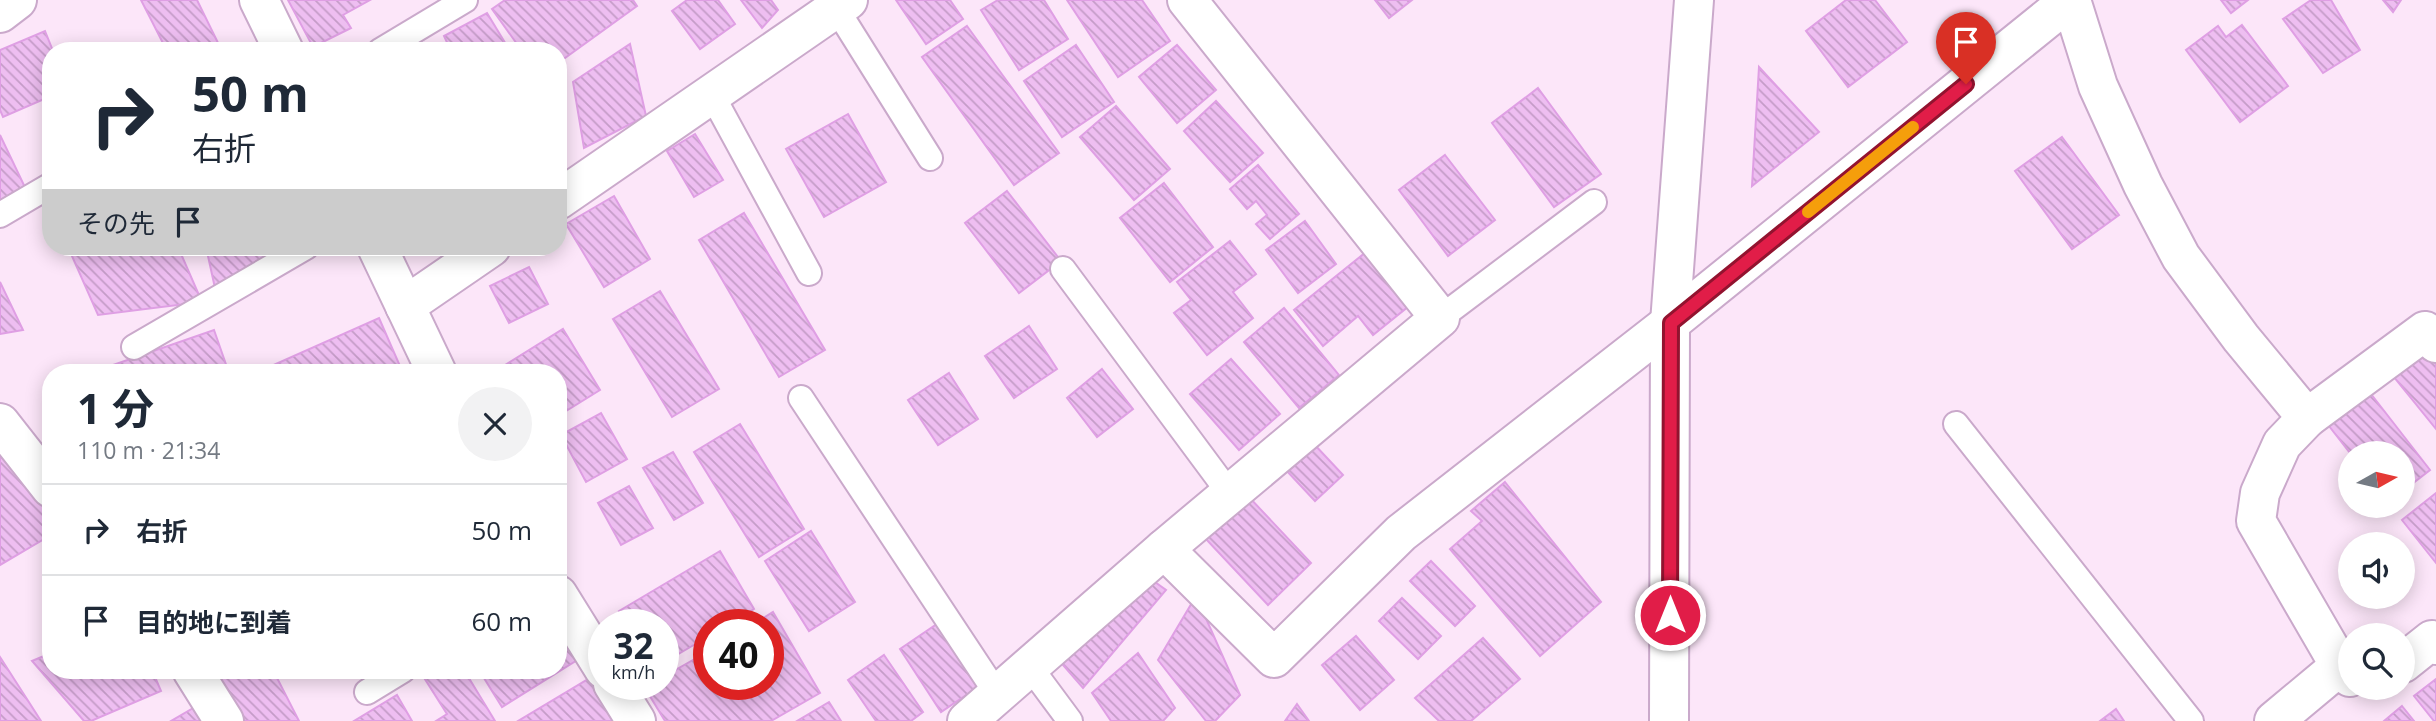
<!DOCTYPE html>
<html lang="ja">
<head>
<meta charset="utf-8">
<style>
	body { margin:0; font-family:"Open Sans","Noto Sans JP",sans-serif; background:#f2f2f3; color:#1f2937; height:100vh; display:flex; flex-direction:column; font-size:26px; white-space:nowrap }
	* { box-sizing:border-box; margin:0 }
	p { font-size:23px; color:#747a83 }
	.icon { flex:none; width:38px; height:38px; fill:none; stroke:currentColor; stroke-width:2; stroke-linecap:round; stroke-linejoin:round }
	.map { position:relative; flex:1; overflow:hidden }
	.side { position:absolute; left:42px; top:364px; width:525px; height:315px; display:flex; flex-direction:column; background:#fff; border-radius:28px; box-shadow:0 4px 18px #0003 }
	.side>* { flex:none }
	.guide { position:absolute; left:42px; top:42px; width:525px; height:214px; border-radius:28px; box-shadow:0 4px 18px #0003; background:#fff; color:#1f2937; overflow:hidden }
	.needle { width:46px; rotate:82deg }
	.fabs { position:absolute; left:2338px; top:441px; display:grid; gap:14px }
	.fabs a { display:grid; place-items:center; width:77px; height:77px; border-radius:50%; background:#fff; box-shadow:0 4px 18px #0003; font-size:35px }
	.speed { position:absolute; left:588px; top:609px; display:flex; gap:14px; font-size:35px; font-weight:700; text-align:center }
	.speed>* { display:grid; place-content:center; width:91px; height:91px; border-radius:50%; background:#fff; box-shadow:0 4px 18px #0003; line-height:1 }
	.speed small { font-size:18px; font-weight:400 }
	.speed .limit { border:10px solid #d22; background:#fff; color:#111 }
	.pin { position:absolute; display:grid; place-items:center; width:60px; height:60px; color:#fff; margin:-72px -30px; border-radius:50% 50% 50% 0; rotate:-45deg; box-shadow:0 0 7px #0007 }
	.pin .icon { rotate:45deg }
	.me { position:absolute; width:77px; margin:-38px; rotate:0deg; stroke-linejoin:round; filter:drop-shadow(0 0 5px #0008) }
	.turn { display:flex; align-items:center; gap:24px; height:147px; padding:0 35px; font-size:32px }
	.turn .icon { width:91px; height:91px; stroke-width:2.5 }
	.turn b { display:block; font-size:49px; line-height:60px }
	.then { display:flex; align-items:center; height:66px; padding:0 35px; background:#0003; gap:14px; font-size:26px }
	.round { display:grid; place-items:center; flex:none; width:74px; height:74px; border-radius:37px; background:#f2f2f3 }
	.head { display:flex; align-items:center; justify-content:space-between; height:119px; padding:0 35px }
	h1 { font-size:42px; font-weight:700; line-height:52px }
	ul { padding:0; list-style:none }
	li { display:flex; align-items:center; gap:21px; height:91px; padding:0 35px; border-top:2px solid #e0e1e3 }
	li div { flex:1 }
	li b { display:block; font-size:26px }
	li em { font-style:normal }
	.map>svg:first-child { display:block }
	.building { fill:url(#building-back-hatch); stroke:#df9fe4; stroke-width:2 }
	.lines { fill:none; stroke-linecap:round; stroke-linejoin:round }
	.service-casing { stroke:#caa9cb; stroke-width:28 }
	.minor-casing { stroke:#caa9cb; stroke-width:42 }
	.tertiary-casing { stroke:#caa9cb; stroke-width:42 }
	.service { stroke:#fff; stroke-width:24 }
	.minor { stroke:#fff; stroke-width:38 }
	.tertiary { stroke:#fff; stroke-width:38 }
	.route-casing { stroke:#92132f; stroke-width:18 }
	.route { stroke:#e11d48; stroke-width:12 }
	.slow { stroke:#f59e0b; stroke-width:12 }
</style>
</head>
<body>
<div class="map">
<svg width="2436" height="721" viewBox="0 0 2436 721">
	<defs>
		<pattern id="building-back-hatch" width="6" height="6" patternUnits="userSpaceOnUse" patternTransform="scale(1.75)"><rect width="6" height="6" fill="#eebef1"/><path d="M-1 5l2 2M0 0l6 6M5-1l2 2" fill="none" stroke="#c59cc8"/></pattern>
	</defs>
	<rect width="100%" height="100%" fill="#fce6f9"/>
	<g class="building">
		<path d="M 141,0 L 197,0 L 222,51 L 167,51 Z"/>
		<path d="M 288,0 L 370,0 L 343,15 L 351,28 L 313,47 Z"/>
		<path d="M 505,0 L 633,0 L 637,6 L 558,63 L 558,51 L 522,51 L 492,9 Z"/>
		<path d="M 687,0 L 718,0 L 735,24 L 700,49 L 672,11 Z"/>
		<path d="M 741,0 L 771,0 L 778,10 L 762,28 Z"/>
		<path d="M 896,0 L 950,0 L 963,19 L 926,44 Z"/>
		<path d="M 998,0 L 1044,0 L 1068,39 L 1019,70 L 981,10 Z"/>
		<path d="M 1067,0 L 1142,0 L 1170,41 L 1118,77 Z"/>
		<path d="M 1375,0 L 1412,0 L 1389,18 Z"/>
		<path d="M 1846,0 L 1875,0 L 1907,42 L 1848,87 L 1806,31 Z"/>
		<path d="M 2221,0 L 2248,0 L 2231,13 Z"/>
		<path d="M 2311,0 L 2331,0 L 2360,50 L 2323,73 L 2283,19 Z"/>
		<path d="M 2383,0 L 2401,0 L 2393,12 Z"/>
		<path d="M 487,13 L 510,51 L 451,51 L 444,36 Z"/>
		<path d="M 2242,25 L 2288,86 L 2240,122 L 2186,50 L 2218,26 L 2226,37 Z"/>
		<path d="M 967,26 L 1059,153 L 1014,185 L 922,57 Z"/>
		<path d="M 45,31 L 53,51 L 51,51 L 51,96 L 3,117 L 0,110 L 0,50 Z"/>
		<path d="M 424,43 L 428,51 L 409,51 Z"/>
		<path d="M 117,44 L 121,51 L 104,51 Z"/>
		<path d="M 630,44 L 646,116 L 584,148 L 573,82 Z"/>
		<path d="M 1076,45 L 1114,102 L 1062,137 L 1024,81 Z"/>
		<path d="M 1177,45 L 1216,90 L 1177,123 L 1139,77 Z"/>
		<path d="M 1759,67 L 1819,132 L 1752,186 Z"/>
		<path d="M 1538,88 L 1601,174 L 1554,207 L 1492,123 Z"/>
		<path d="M 1216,101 L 1263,153 L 1230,182 L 1184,131 Z"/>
		<path d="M 1116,106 L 1170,169 L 1134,200 L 1080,137 Z"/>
		<path d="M 848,114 L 886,182 L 824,217 L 786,149 Z"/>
		<path d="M 695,134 L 723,180 L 694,197 L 667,151 Z"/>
		<path d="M 0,135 L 31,200 L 0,204 Z"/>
		<path d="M 2062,137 L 2119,215 L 2072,249 L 2015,171 Z"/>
		<path d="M 1445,155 L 1495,220 L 1448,256 L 1399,190 Z"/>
		<path d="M 1258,165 L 1299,214 L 1270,239 L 1256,224 L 1267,215 L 1256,201 L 1247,209 L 1230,189 Z"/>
		<path d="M 1164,183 L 1213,247 L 1170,282 L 1120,218 Z"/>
		<path d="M 1007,191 L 1061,261 L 1019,293 L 965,223 Z"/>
		<path d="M 614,196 L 650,259 L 604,287 L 566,224 Z"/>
		<path d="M 744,213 L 825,350 L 779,377 L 699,240 Z"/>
		<path d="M 1305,221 L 1336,264 L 1298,293 L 1266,250 Z"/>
		<path d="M 1230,241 L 1256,274 L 1233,292 L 1253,318 L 1207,355 L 1174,313 L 1191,300 L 1177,282 Z"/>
		<path d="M 68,247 L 178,247 L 202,302 L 98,315 Z"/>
		<path d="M 206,247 L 295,247 L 215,288 Z"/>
		<path d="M 1366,252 L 1409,306 L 1373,335 L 1358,316 L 1323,346 L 1294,310 Z"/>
		<path d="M 529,267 L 548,304 L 509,323 L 490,286 Z"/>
		<path d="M 0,282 L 23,330 L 0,334 Z"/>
		<path d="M 660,291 L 719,389 L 672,417 L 613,319 Z"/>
		<path d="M 1284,308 L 1339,375 L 1299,408 L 1244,342 Z"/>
		<path d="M 379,318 L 403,373 L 261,373 L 260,371 Z"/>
		<path d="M 1029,326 L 1057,369 L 1014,398 L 985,356 Z"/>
		<path d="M 563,329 L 600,390 L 558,416 L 558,373 L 509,373 L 505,365 Z"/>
		<path d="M 214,330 L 229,373 L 90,373 Z"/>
		<path d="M 2427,348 L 2436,359 L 2436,429 L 2393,376 Z"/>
		<path d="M 1231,359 L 1280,414 L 1239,450 L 1190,394 Z"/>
		<path d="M 1102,369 L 1133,409 L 1097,437 L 1067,398 Z"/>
		<path d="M 949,373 L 978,419 L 938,445 L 908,400 Z"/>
		<path d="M 2371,394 L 2430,470 L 2403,491 L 2403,453 L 2350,453 L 2329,426 Z"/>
		<path d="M 601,413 L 627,459 L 586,482 L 561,435 Z"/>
		<path d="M 740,424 L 804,529 L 759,557 L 694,452 Z"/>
		<path d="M 1313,443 L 1343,475 L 1315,501 L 1285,469 Z"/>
		<path d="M 673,452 L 703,503 L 674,520 L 643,468 Z"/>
		<path d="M 0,456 L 51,510 L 51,535 L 0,565 Z"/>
		<path d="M 1505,482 L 1601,602 L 1540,656 L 1450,549 L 1482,521 L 1471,511 Z"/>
		<path d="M 629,486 L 653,528 L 621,545 L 598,503 Z"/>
		<path d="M 2436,493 L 2436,563 L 2402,520 Z"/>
		<path d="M 1248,496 L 1311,563 L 1268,605 L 1205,538 Z"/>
		<path d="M 811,531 L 855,602 L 809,631 L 765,561 Z"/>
		<path d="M 720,551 L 754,609 L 728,625 L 709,625 L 709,636 L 663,663 L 663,625 L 627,625 L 619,611 Z"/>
		<path d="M 1431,561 L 1475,606 L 1455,626 L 1410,581 Z"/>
		<path d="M 1148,577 L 1166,590 L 1083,688 L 1057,658 Z"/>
		<path d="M 1196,596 L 1240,695 L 1215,721 L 1206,721 L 1158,660 Z"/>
		<path d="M 1402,598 L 1441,636 L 1418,659 L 1379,621 Z"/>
		<path d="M 773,612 L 820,693 L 771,721 L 665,721 L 645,688 L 652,684 L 663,684 L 663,677 L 709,651 L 709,684 L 768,684 L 768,625 L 752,625 Z"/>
		<path d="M 937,624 L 978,687 L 941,712 L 900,649 Z"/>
		<path d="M 558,626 L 579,659 L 502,707 L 479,670 L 558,670 Z"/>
		<path d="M 1356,636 L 1394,680 L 1360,710 L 1322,665 Z"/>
		<path d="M 1483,638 L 1520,679 L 1471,721 L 1439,721 L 1415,698 Z"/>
		<path d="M 51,653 L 51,670 L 152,670 L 161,691 L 91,721 L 84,721 L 32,661 Z"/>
		<path d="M 1138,653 L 1175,708 L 1163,721 L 1111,721 L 1092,693 Z"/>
		<path d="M 884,655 L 923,712 L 911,721 L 876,721 L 848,680 Z"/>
		<path d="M 0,657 L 41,721 L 0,721 Z"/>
		<path d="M 229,670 L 273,670 L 299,721 L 223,721 L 204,683 Z"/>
		<path d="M 434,670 L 464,670 L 495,721 L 436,721 L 447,714 L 423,676 Z"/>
		<path d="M 590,678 L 615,721 L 518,721 Z"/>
		<path d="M 2436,679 L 2436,721 L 2434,721 L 2414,696 Z"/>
		<path d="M 397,695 L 412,721 L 354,721 Z"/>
		<path d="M 829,702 L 841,721 L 797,721 Z"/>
		<path d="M 1297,704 L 1309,721 L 1285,721 Z"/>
		<path d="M 2402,706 L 2414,721 L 2384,721 Z"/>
		<path d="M 195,707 L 207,721 L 171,721 Z"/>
		<path d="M 2116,709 L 2124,721 L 2100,721 Z"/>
	</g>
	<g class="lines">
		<defs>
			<g id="service">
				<path d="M 836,8 L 930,158"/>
				<path d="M 380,51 L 465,0"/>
				<path d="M 712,95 L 809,273"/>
				<path d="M 0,215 L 51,185"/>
				<path d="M 1063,269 L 1230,494"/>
				<path d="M 1440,318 L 1594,202"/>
				<path d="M 134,347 L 306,247"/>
				<path d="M 801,398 L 997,694"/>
				<path d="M 1956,424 L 2191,721"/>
				<path d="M 1030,667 L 1070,721"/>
				<path d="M 367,692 L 403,670"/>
			</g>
			<g id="minor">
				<path d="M 259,0 L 284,51"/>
				<path d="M 2071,0 L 2098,86 L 2143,185 L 2181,257 L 2241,338 L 2307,418 L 2282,444 L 2260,493 L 2256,521 L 2340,666 L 2350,677"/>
				<path d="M 0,13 L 17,0"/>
				<path d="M 558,200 L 848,0"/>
				<path d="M 377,247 L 437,373"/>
				<path d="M 405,306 L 491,247"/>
				<path d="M 2307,418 L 2425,331 L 2436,343"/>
				<path d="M 0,423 L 51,488"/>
				<path d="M 1164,549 L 1440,318 L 1187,0"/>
				<path d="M 558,595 L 604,669"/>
				<path d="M 2403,663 L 2432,640 L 2436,645"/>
				<path d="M 192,670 L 224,721"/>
				<path d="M 613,684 L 636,721"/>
				<path d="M 967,721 L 1164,549 L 1274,658 L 1401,533 L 1670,323 L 2070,0"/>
				<path d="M 2274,721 L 2340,666"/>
			</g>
			<path id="tertiary" d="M 1669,721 L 1670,323 L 1694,0"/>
		</defs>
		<use href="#service" class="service-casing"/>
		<use href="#minor" class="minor-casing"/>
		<use href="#tertiary" class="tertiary-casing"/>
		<use href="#service" class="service"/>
		<use href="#minor" class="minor"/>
		<use href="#tertiary" class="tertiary"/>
	</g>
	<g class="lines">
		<defs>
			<path id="route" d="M 1670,615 L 1671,323 L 1966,84"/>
		</defs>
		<use href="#route" class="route-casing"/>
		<use href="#route" class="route"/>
		<path class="slow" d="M 1808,212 L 1913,127"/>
	</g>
</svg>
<div class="fabs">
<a><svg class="needle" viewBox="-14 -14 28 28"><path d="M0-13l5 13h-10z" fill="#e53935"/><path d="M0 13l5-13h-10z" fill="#747a83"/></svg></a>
<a><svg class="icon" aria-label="sound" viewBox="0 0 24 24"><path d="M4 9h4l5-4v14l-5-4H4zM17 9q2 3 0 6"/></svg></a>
<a><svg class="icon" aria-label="search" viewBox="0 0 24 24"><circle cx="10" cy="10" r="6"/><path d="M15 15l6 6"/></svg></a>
</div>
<div class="speed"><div>32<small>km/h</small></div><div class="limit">40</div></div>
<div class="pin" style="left:1966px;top:84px;background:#d93025"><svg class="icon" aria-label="arrive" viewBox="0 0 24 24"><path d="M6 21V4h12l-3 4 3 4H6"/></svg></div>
<svg class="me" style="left:1670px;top:615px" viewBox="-20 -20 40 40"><circle r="17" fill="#e11d48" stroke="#fff" stroke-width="3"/><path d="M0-11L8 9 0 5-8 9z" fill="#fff"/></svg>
<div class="guide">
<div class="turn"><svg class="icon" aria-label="right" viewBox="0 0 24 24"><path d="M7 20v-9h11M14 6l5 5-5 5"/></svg><div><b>50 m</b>右折</div></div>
<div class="then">その先<svg class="icon" aria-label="arrive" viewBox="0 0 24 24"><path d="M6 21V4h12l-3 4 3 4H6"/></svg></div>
</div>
<section class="side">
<div class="head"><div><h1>1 分</h1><p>110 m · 21:34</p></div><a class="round"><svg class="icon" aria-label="close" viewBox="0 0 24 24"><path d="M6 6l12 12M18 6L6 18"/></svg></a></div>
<ul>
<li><svg class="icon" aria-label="right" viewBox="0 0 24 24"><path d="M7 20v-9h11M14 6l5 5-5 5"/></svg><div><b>右折</b></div><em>50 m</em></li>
<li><svg class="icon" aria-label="arrive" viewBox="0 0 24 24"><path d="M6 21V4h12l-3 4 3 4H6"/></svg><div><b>目的地に到着</b></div><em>60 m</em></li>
</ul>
</section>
</div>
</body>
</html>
